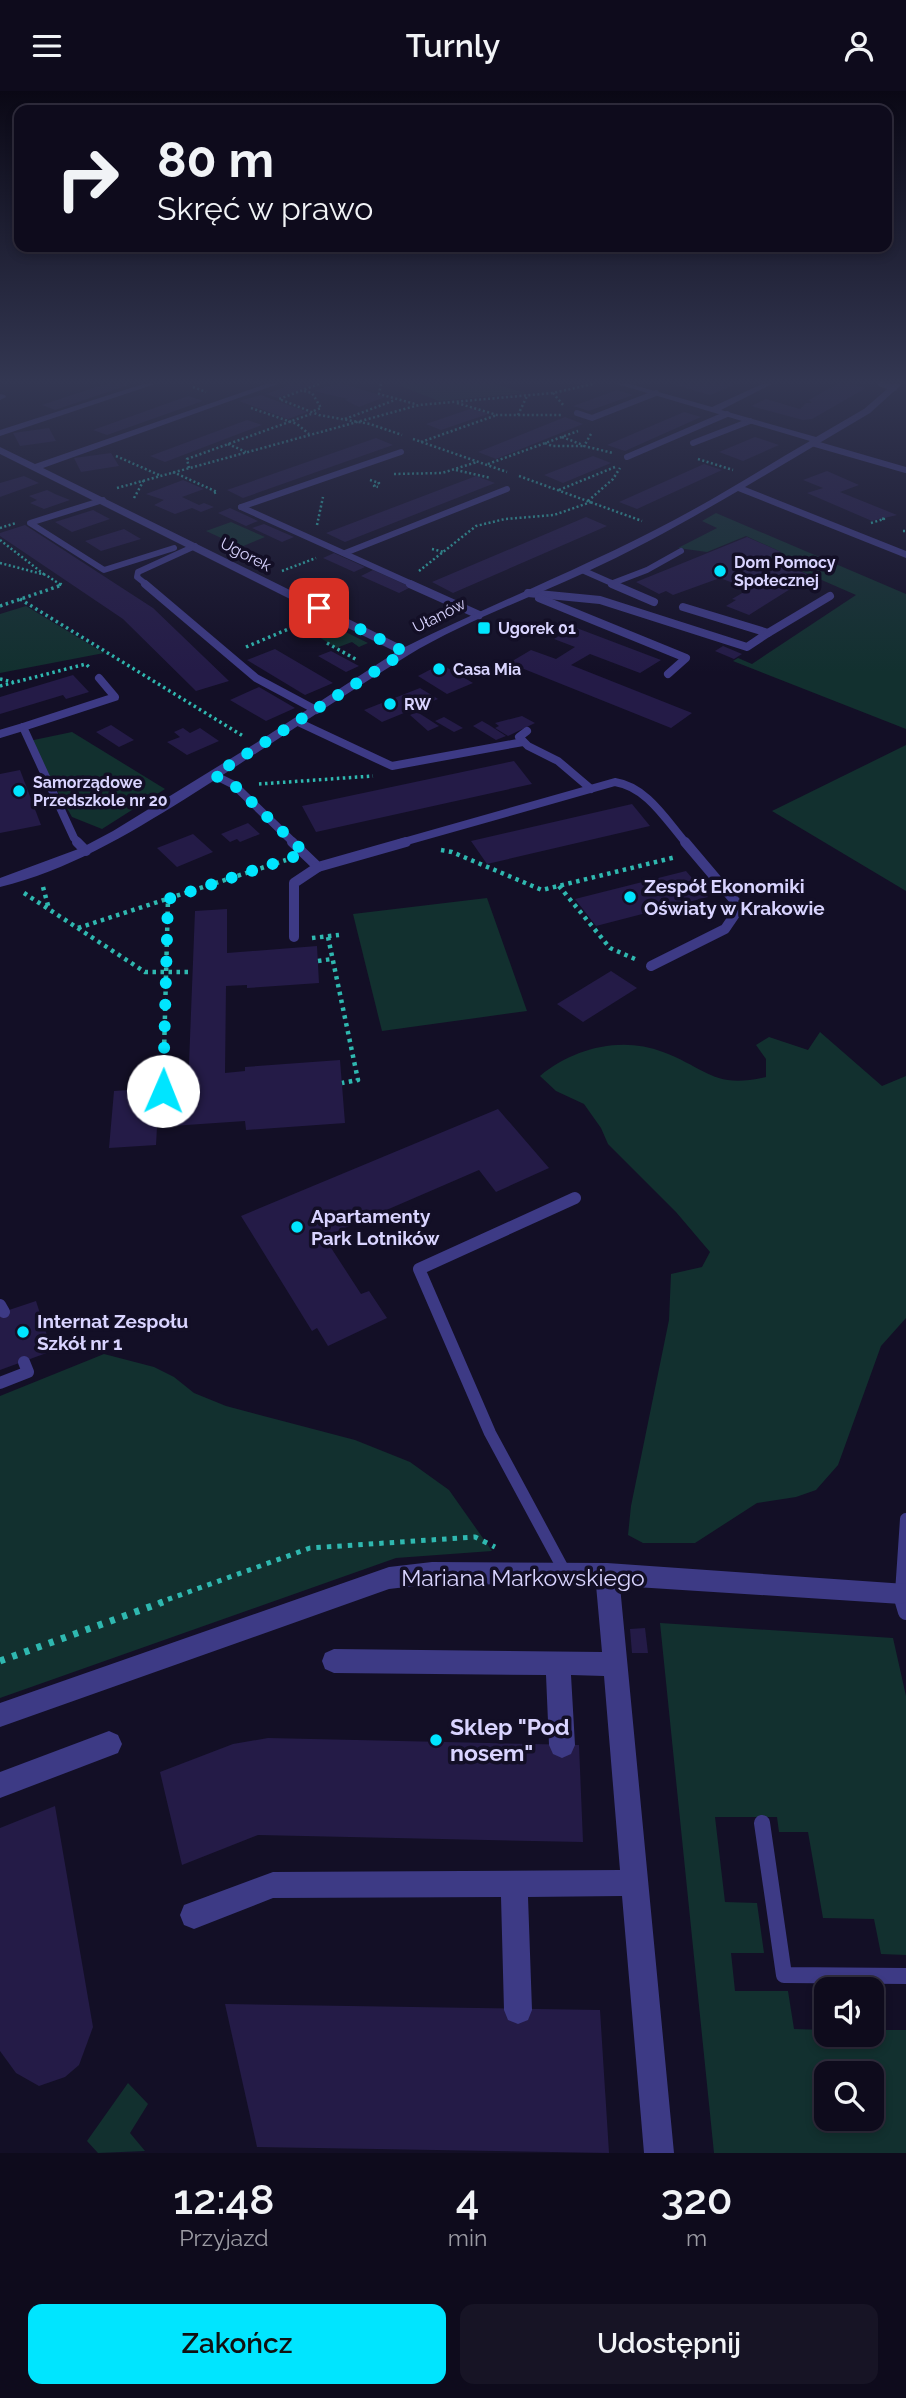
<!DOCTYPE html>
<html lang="pl">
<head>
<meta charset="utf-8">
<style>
	body { margin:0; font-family:Raleway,sans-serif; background:#171425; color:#f1f3f6; height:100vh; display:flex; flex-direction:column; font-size:26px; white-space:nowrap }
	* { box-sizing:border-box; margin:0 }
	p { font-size:23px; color:#9b9ba3 }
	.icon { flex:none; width:38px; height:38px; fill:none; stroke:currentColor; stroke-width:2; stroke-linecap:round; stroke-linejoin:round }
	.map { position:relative; height:2062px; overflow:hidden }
	.sheet { display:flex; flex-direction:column; background:#0e0b1c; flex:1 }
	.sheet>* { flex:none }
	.top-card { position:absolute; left:14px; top:14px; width:878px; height:147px; border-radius:14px; box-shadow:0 4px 10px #0003,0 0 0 2px #2e2b3b; background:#0e0b1c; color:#f1f3f6; overflow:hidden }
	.tools { position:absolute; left:814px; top:1886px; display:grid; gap:14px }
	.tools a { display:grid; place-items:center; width:70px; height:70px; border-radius:14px; background:#0e0b1c; box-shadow:0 4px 10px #0003,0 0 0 2px #2e2b3b; font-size:35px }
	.pin { position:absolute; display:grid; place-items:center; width:60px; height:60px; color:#fff; margin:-30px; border-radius:14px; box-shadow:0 4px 10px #0006 }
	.me { position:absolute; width:77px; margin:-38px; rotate:1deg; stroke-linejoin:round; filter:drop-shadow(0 0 5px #0008) }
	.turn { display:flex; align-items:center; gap:24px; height:147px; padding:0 28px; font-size:32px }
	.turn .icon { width:91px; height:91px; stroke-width:2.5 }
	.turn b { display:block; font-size:49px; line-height:60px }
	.eta { display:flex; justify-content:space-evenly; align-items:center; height:119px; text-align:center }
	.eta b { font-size:42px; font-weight:600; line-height:49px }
	.button { display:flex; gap:14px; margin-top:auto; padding:14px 28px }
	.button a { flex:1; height:80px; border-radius:14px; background:#00e5ff; color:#111; font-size:28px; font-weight:600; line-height:80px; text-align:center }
	.button a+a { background:#171425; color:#f1f3f6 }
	header { display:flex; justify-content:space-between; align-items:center; height:91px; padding:0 28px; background:#0e0b1c; font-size:32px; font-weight:600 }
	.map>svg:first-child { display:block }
	.green { fill:#12302f; fill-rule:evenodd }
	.building { fill:#241b47 }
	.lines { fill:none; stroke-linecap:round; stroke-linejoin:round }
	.path-far4 { stroke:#2fb8b0; stroke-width:2.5; stroke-dasharray:2 2.5; stroke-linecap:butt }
	.path-far3 { stroke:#2fb8b0; stroke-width:3.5; stroke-dasharray:2.5 3.5; stroke-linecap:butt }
	.path-far2 { stroke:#2fb8b0; stroke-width:4.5; stroke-dasharray:3.5 4.5; stroke-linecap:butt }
	.path-far1 { stroke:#2fb8b0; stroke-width:5; stroke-dasharray:4.5 6; stroke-linecap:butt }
	.path { stroke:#2fb8b0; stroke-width:7; stroke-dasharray:5 8; stroke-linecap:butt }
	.service-far4 { stroke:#3d3a85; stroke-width:6 }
	.service-far3 { stroke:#3d3a85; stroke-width:8 }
	.service-far2 { stroke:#3d3a85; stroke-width:10 }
	.service-far1 { stroke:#3d3a85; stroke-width:12 }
	.service { stroke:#3d3a85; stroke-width:16 }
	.minor { fill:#3d3a85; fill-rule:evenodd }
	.route { stroke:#00e5ff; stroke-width:12; stroke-dasharray:0 21.6 }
	.poi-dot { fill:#00e5ff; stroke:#130f26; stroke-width:2.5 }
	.labels { text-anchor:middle; stroke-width:7; stroke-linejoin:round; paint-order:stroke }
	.far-street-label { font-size:16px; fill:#d9d4ff; stroke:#130f26 }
	.far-poi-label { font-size:16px; font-weight:bold; fill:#d9d4ff; stroke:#130f26; text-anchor:start }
	.poi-label { font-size:19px; font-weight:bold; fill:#d9d4ff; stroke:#130f26; text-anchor:start }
	.near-street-label { font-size:23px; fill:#d9d4ff; stroke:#130f26 }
	.near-poi-label { font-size:23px; font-weight:bold; fill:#d9d4ff; stroke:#130f26; text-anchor:start }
</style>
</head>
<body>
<header><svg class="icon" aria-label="menu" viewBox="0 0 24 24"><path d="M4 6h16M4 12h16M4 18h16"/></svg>Turnly<svg class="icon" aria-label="person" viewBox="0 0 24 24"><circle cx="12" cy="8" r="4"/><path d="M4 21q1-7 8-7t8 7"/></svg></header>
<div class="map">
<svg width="906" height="2062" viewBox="0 0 906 2062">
	<rect width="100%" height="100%" fill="#130f26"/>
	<g class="green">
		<path d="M 402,293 L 494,293 L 526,302 L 439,310 L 398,294 Z"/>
		<path d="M 716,422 L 906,503 L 906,638 L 733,570 L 738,567 L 752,573 L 856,504 L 769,466 L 781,461 L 746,445 L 707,461 L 678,457 L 717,437 L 702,430 Z"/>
		<path d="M 231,431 L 265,446 L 241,456 L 206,440 Z"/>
		<path d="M 26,515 L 104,562 L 0,582 L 0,523 Z"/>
		<path d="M 317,527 L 368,552 L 359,556 L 352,551 L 336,557 L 301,534 Z"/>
		<path d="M 72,641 L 165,698 L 102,738 L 72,726 L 29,650 Z"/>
		<path d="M 906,654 L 906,800 L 772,720 Z"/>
		<path d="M 487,807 L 527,920 L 382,940 L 353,823 Z"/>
		<path d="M 820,941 L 882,995 L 906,985 L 906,1227 L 881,1255 L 838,1374 L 816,1399 L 796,1406 L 757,1412 L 695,1452 L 643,1452 L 628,1444 L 631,1415 L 669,1229 L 671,1183 L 702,1176 L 710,1161 L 676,1121 L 608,1053 L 601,1037 L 584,1013 L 556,1000 L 540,985 C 574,957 621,945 663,961 C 708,978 713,998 766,986 L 766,968 L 756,954 L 769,946 L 808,959 Z"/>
		<path d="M 104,1263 L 154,1276 L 174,1286 L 194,1302 L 226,1315 L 355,1349 L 410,1371 L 449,1399 L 492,1460 L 396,1467 L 0,1607 L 0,1305 Z"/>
		<path d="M 660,1532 L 893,1547 L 906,1605 L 906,1864 L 881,1863 L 874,1828 L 823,1827 L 808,1741 L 779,1741 L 777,1726 L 715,1726 L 725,1811 L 757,1812 L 764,1862 L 731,1862 L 735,1900 L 788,1900 L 794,1938 L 826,1939 L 826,1944 L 872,1944 L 872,1939 L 906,1939 L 906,2062 L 714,2062 ZM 826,1983 L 872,1983 L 872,2028 L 826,2028 Z"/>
		<path d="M 128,1992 L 148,2013 L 130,2042 L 145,2060 L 98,2062 L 87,2050 Z"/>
	</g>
	<g class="building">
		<path d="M 105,293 L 131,293 L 55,319 L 42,314 Z"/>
		<path d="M 282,293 L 310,293 L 313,294 L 278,307 L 266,303 L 288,295 Z"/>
		<path d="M 334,293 L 345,293 L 385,306 L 359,316 L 345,309 L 348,308 L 314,300 Z"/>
		<path d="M 672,293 L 736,293 L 710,304 Z"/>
		<path d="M 837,293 L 850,293 L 866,297 L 812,328 L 803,329 L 751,315 L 766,308 L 800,318 L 806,312 L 812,312 L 809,309 Z"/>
		<path d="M 617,299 L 633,304 L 589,320 L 573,315 Z"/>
		<path d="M 261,304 L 307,321 L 288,328 L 239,310 Z"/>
		<path d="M 188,305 L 203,310 L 107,344 L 93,339 Z"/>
		<path d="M 473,317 L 488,323 L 441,339 L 426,333 Z"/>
		<path d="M 684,321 L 701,326 L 625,360 L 607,354 Z"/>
		<path d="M 565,326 L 583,333 L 496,368 L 478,361 Z"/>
		<path d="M 247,329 L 262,334 L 165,371 L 150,365 Z"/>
		<path d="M 49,337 L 56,350 L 20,355 L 13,342 Z"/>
		<path d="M 755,346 L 779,354 L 743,370 L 719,361 Z"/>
		<path d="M 376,347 L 393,354 L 243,407 L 227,399 Z"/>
		<path d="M 111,362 L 119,375 L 81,381 L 74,367 Z"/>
		<path d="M 593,365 L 611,372 L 563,392 L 544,384 Z"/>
		<path d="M 704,373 L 722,379 L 637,418 L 619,411 Z"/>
		<path d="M 827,380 L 859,394 L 840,401 L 897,424 L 872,430 L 807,402 L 823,397 L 803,389 Z"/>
		<path d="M 24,385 L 39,392 L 0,406 L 0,392 Z"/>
		<path d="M 476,385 L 495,392 L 345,451 L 326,442 Z"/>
		<path d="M 183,389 L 204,398 L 182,406 L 199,414 L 204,412 L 214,416 L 201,421 L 192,417 L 175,423 L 154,414 L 164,409 L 146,403 Z"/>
		<path d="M 47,399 L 55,403 L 70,409 L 44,418 L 30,412 L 37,409 L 29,405 Z"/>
		<path d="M 230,417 L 258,430 L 246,435 L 218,422 Z"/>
		<path d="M 93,419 L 110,428 L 72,441 L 55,431 Z"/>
		<path d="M 586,426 L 607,435 L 453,502 L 432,491 Z"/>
		<path d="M 264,433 L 294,446 L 282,451 L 252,437 Z"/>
		<path d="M 25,434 L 153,517 L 229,590 L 196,600 L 123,528 L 0,445 L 0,442 Z"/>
		<path d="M 124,438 L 141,448 L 101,460 L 85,450 Z"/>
		<path d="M 747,446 L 781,461 L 769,466 L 811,485 L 749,524 L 726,515 L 736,509 L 732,508 L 749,498 L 720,487 L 673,504 L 666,500 L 659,503 L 636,491 Z"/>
		<path d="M 334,462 L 365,476 L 354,481 L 323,467 Z"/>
		<path d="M 373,479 L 411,496 L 399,502 L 361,485 Z"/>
		<path d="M 574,536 L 661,569 L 640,582 L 590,563 L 571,574 L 692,622 L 671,637 L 509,572 L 531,559 L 556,568 L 575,556 L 554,548 Z"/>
		<path d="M 723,555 L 742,563 L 734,568 L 715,560 Z"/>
		<path d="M 275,558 L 333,592 L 305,604 L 247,569 Z"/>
		<path d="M 331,560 L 359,575 L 346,581 L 318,565 Z"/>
		<path d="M 441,573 L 473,592 L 447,603 L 418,585 Z"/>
		<path d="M 73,584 L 89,601 L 66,608 L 63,604 L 0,623 L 0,606 Z"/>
		<path d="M 259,596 L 295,617 L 266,630 L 230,609 Z"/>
		<path d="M 420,597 L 438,608 L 382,631 L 364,619 Z"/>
		<path d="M 417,621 L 425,626 L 439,635 L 428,640 L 410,624 Z"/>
		<path d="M 522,625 L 535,632 L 508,645 L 495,637 L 499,635 L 495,632 Z"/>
		<path d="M 444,626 L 463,637 L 454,641 L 435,630 Z"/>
		<path d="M 482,630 L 489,634 L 506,645 L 496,649 L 473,635 Z"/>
		<path d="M 111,634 L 134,649 L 119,656 L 96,641 Z"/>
		<path d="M 183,637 L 190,642 L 200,637 L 219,650 L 187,664 L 167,651 L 180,646 L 174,641 Z"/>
		<path d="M 514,670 L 532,693 L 316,741 L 302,715 Z"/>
		<path d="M 20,679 L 41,734 L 0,742 L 0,683 Z"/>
		<path d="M 632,713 L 650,735 L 487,773 L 471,750 Z"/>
		<path d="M 248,732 L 260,743 L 240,751 L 237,748 L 230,751 L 221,743 Z"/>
		<path d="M 193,743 L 213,761 L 177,776 L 157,757 Z"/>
		<path d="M 686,780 L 708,806 L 596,835 L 575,808 Z"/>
		<path d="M 227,818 L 227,862 L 317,855 L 319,892 L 247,897 L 247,894 L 226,895 L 225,982 L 245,980 L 245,976 L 340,969 L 345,1032 L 246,1039 L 245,1030 L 157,1036 L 156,1054 L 109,1057 L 114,1000 L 159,997 L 159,1001 L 188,998 L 195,820 Z"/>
		<path d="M 611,880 L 637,897 L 583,931 L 557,913 Z"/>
		<path d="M 498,1018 L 549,1077 L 496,1101 L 479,1079 L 324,1146 L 361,1203 L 369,1200 L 387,1227 L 328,1255 L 317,1237 L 312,1240 L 241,1125 Z"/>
		<path d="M 36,1210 L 52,1260 L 0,1279 L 0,1222 Z"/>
		<path d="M 645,1537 L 648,1562 L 632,1562 L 630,1538 Z"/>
		<path d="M 268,1647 L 579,1654 L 583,1751 L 258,1744 L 182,1774 L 160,1681 L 233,1653 Z"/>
		<path d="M 55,1715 L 93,1936 L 79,1974 L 65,1986 L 39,1995 L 16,1982 L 0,1960 L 0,1737 Z"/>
		<path d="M 225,1913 L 600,1919 L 609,2062 L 257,2056 Z"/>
	</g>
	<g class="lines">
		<g class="path-far4">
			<path d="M 319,293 L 279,308 L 319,324 L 370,333 L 402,344"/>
			<path d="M 381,293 L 379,303 L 415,313"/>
			<path d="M 193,296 L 206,301"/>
			<path d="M 304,300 L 312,302 L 321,317 L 311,321"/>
			<path d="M 553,302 L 564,315"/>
			<path d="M 457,312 L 497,324 L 562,324"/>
			<path d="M 251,317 L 297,333 L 309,343"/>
			<path d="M 518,324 L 527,305"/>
			<path d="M 345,328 L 395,309"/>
			<path d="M 591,343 L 584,355 L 613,362"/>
			<path d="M 562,346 L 583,354"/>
			<path d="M 413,348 L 507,381"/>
			<path d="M 421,351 L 497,324"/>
			<path d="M 545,352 L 552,355 L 584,355"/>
			<path d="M 228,353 L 246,361"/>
			<path d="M 116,365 L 159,384"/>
			<path d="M 698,368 L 733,379"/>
			<path d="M 488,373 L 578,340"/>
			<path d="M 189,377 L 187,368 L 311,323"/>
			<path d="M 456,379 L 491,387"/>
			<path d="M 173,381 L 217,401 L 212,403"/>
			<path d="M 394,383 L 442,382 L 477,371"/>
			<path d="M 519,385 L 642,430"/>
			<path d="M 370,389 L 379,392 L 374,395 L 378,396"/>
			<path d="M 117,397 L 419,314 L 553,302 L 593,293"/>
			<path d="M 559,399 L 615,376"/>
			<path d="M 134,407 L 144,389"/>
			<path d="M 588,410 L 613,388 L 620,377"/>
			<path d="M 871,432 L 884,428 L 880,427"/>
			<path d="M 317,434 L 323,406"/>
			<path d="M 0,437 L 16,432"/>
			<path d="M 903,440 L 906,440"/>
			<path d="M 0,449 L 45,484"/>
			<path d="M 432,458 L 444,461"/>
			<path d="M 0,472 L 46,484 L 61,494"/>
			<path d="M 282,480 L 316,467"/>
			<path d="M 419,480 L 476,435 L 505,428 L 554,424 L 591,411"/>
		</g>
		<g class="path-far3">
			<path d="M 20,508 L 243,645"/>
			<path d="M 0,515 L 62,494 L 60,493"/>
			<path d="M 327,552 L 357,569"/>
			<path d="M 246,556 L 305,531"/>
			<path d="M 0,588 L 13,591"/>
			<path d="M 0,595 L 86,573 L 89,576"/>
			<path d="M 259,693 L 373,685"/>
		</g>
		<g class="path-far2">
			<path d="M 441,759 L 452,761 L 542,799 L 676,766"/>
			<path d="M 559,795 L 610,857 L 635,868"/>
			<path d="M 43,796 L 49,818"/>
			<path d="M 24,802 L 145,881 L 192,881"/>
			<path d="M 78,837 L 286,769"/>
			<path d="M 328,846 L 358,989 L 342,992"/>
			<path d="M 312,847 L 339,844"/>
			<path d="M 318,870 L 332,868"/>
			<path d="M 163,1000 L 168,808"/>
		</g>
		<path class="path-far1" d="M 158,1512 L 310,1457 L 475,1446 L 495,1456"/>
		<path class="path" d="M 0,1570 L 163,1511"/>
		<g class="service-far4">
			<path d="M 881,293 L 894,297"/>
			<path d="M 577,322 L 592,327 L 656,302"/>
			<path d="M 693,352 L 750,330"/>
			<path d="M 812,352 L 906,379"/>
			<path d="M 627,366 L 727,323"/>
			<path d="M 103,409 L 30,432 L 104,479 L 174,457"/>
			<path d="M 241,416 L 414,494"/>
			<path d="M 241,416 L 401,361"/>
			<path d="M 345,462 L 507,398"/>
			<path d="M 582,479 L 616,494"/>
			<path d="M 613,492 L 647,479 L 681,460"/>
			<path d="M 147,494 L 137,486 L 138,481 L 195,455"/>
		</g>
		<g class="service-far3">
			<path d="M 145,493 L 256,587 L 316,619"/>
			<path d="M 410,493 L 479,524"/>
			<path d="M 612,493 L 654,511"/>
			<path d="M 528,502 L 600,509 L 747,556 L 768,542 L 683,516"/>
			<path d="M 539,507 L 686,567 L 668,583"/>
			<path d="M 768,542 L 830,505"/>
			<path d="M 298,631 L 392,675 L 523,651"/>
			<path d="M 527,640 L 519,646 L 528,655 L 558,670 L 591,698"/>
			<path d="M 0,643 L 23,636"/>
			<path d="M 214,684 L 234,694 L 294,752"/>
			<path d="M 79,752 L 74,747 L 23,636 L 115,606 L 99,587"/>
			<path d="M 400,752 L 615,691 C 647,696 666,729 686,752"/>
		</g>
		<g class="service-far2">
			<path d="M 77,751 L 86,760"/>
			<path d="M 292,751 L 318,776 L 406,751"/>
			<path d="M 294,846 L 294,792 L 318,776"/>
			<path d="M 651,875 L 725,838 L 740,816 L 685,751"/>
		</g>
		<g class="service-far1">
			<path d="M 0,1214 L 4,1221"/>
			<path d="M 0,1292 L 28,1281 L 24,1271"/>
			<path d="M 566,1483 L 490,1342 L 419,1178 L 575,1107"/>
			<path d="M 904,1512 L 901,1502 L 906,1428"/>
		</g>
		<g class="service">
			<path d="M 903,1511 L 906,1521"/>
			<path d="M 762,1732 L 784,1884 L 906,1885"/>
		</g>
		<g class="minor">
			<path d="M 143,293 L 155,293 L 0,345 L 0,339 Z"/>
			<path d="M 266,293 L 278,293 L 43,377 L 405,556 C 494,512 588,475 676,428 C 721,404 765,376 810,350 L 617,293 L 630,293 L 712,316 L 762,293 L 772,293 L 721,319 L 816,346 L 864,318 L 893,293 L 902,293 L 870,322 L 745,396 L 906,460 L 906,467 L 738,400 C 688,429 637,458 584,482 C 525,509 463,531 407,565 C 332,611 260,661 185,708 C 127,744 67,780 0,796 L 0,787 L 81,757 L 113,740 L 256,652 L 396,561 L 0,363 L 0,356 L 35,373 Z"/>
			<path d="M 0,303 L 5,304 L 6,306 L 0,309 Z"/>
			<path d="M 432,1471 L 607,1472 L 906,1493 L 906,1511 L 901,1513 L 620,1495 L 674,2062 L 644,2062 L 622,1805 L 528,1806 L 532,1919 L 528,1929 L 518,1933 L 508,1929 L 504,1919 L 501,1806 L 273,1807 L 194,1838 L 184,1834 L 180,1824 L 184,1814 L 273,1781 L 620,1779 L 604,1585 L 571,1584 L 575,1654 L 571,1663 L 562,1667 L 553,1663 L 549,1654 L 546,1584 L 334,1582 L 325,1578 L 322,1570 L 325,1562 L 334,1558 L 602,1561 L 596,1494 L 432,1493 L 389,1498 L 0,1636 L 0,1612 L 389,1476 Z"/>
			<path d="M 109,1640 L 118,1644 L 122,1653 L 118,1662 L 0,1707 L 0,1681 Z"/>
		</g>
	</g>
	<linearGradient id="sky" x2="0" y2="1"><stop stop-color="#0a0815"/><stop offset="0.5" stop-color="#333752"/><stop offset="1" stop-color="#333752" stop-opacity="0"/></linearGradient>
	<rect width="906" height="581" fill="url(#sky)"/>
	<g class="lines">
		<path class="route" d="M 163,1000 L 168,808 L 305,762 L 234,694 L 214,684 L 405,561 L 319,517"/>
	</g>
	<g class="poi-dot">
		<circle cx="720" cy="480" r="7"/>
		<rect x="477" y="530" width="14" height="14" rx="3.5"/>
		<circle cx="439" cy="578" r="7"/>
		<circle cx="390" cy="613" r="7"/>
		<circle cx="19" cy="700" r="7"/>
		<circle cx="630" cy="806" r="7"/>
		<circle cx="297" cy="1136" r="7"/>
		<circle cx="23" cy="1241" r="7"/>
		<circle cx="436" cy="1649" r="7"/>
	</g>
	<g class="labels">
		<g class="far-street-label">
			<text transform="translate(246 463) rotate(27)" y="6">Ugorek</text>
			<text transform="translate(439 524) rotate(-27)" y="6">Ułanów</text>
		</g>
		<g class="far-poi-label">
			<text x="734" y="477">Dom Pomocy<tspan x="734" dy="18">Społecznej</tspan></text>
			<text x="498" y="543">Ugorek 01</text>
			<text x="453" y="584">Casa Mia</text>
			<text x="404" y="619">RW</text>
			<text x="33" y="697">Samorządowe<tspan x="33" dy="18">Przedszkole nr 20</tspan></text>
		</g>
		<g class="poi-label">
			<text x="644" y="802">Zespół Ekonomiki<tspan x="644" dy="22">Oświaty w Krakowie</tspan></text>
			<text x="311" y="1132">Apartamenty<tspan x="311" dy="22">Park Lotników</tspan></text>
			<text x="37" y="1237">Internat Zespołu<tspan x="37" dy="22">Szkół nr 1</tspan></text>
		</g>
		<g class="near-street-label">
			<text x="523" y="1495">Mariana Markowskiego</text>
		</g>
		<g class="near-poi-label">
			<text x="450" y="1644">Sklep "Pod<tspan x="450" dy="26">nosem"</tspan></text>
		</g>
	</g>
</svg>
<div class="tools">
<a><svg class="icon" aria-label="sound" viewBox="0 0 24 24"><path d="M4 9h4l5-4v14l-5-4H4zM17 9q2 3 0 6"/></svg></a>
<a><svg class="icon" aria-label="search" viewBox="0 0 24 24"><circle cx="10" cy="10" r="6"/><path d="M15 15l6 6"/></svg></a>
</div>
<div class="pin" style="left:319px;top:517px;background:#d93025"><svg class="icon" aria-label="arrive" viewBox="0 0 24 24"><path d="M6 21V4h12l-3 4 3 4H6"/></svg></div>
<svg class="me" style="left:163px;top:1000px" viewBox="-20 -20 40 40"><circle r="19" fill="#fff"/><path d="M0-13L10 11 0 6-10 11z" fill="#00e5ff"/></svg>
<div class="top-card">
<div class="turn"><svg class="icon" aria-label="right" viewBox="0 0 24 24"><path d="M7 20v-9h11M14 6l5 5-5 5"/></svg><div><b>80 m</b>Skręć w prawo</div></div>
</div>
</div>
<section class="sheet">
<div class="eta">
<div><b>12:48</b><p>Przyjazd</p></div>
<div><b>4</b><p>min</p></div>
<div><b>320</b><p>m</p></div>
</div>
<div class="button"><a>Zakończ</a><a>Udostępnij</a></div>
</section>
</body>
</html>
